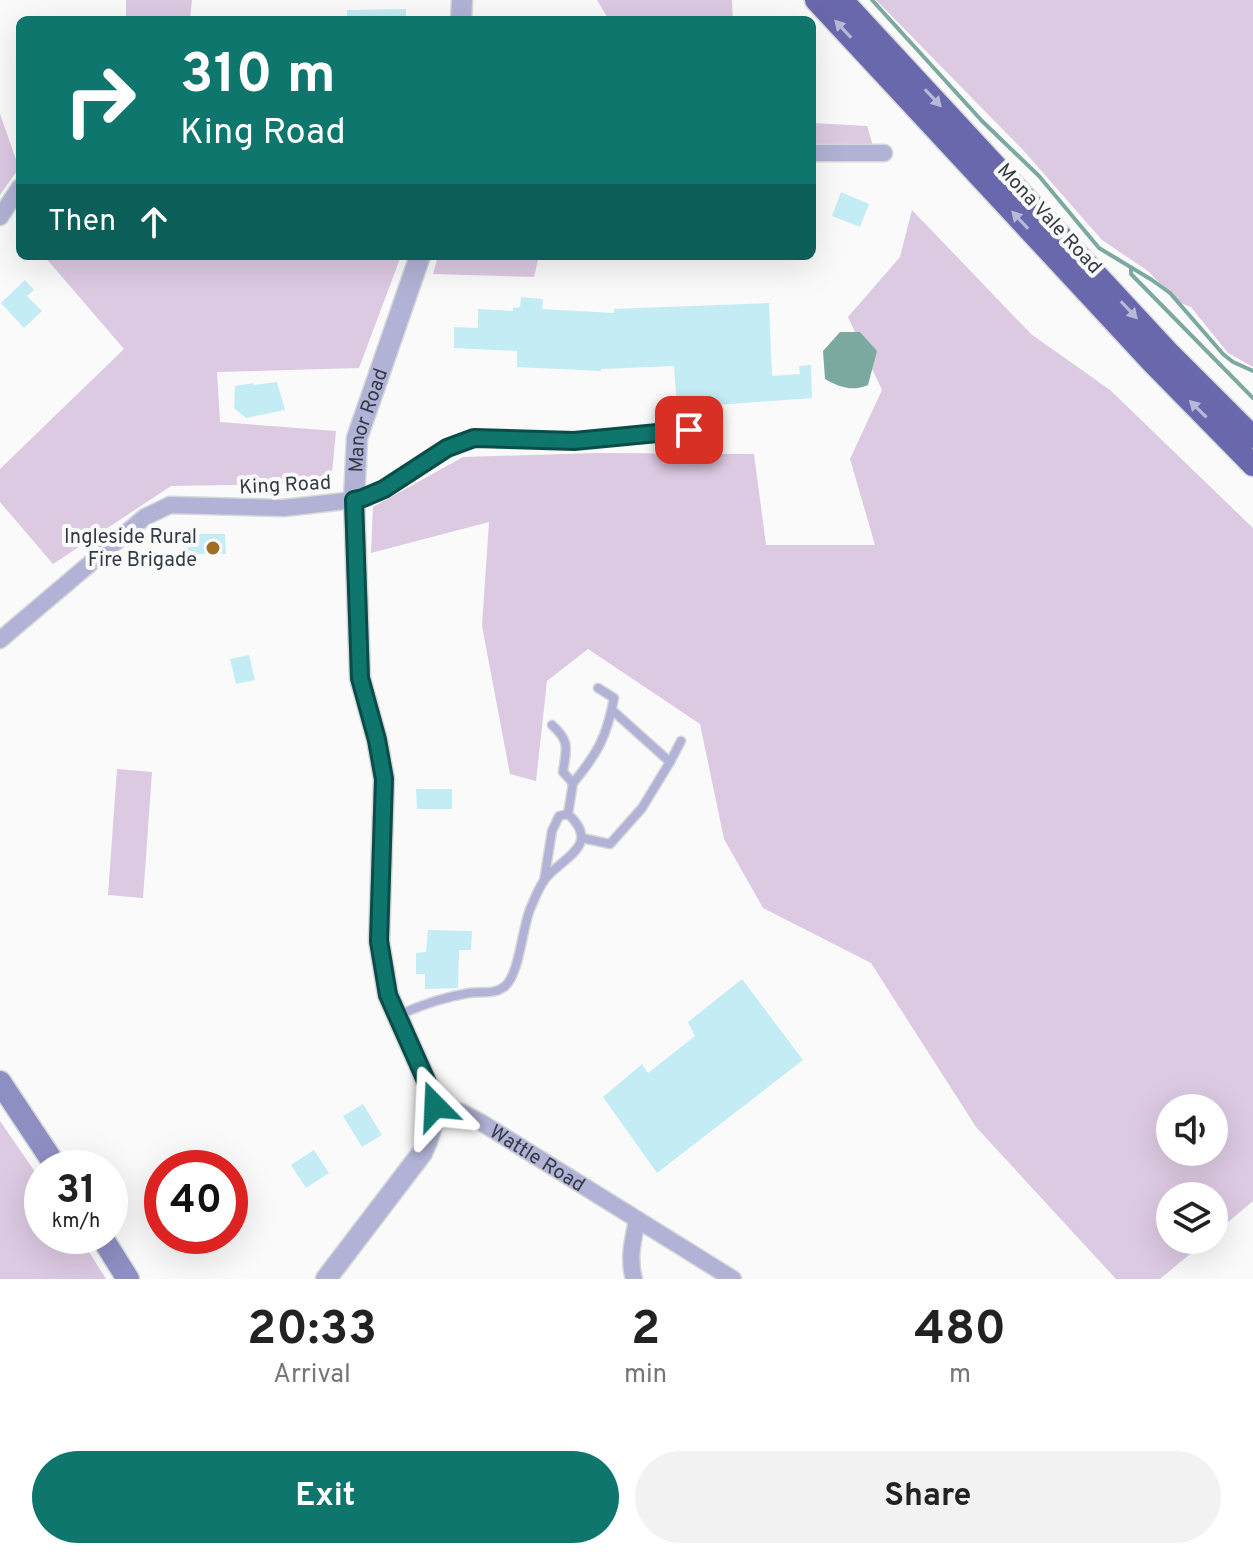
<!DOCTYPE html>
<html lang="en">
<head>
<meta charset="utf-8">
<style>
	body { margin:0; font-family:Overpass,sans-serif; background:#f2f2f2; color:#222; height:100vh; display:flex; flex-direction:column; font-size:30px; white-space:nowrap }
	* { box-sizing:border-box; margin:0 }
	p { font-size:26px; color:#767676 }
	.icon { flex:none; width:44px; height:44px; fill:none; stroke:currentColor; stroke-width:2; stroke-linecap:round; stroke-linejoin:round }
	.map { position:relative; height:1279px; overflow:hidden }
	.details { display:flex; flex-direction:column; background:#fff; flex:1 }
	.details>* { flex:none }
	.top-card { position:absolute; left:16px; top:16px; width:800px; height:244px; border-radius:12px; box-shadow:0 8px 32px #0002; background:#0f766e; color:#fff; overflow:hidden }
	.fabs { position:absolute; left:1156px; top:1094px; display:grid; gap:16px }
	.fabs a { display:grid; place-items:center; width:72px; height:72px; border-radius:50%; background:#fff; box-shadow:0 8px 32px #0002; font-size:40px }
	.speed { position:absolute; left:24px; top:1150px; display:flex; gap:16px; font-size:40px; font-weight:700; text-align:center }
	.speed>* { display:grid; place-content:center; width:104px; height:104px; border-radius:50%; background:#fff; box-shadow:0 8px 32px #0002; line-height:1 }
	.speed small { font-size:20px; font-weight:400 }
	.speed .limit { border:12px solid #d22; background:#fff; color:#111 }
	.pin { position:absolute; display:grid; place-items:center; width:68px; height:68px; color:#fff; margin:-34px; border-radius:16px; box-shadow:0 4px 12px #0006 }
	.me { position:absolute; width:88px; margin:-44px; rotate:339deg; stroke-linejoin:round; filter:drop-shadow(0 0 6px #0008) }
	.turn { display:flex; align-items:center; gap:28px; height:168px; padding:0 32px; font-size:36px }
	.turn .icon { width:104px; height:104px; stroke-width:2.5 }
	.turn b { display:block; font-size:56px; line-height:68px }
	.then { display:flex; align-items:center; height:76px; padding:0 32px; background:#0003; gap:16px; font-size:30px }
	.eta { display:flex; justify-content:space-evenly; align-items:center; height:136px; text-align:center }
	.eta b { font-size:48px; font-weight:700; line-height:56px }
	.primary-button { display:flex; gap:16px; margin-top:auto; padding:16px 32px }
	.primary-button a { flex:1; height:92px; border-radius:48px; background:#0f766e; color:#fff; font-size:32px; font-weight:700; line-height:92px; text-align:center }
	.primary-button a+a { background:#f2f2f2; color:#222 }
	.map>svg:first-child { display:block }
	.green { fill:#dcc9e2; fill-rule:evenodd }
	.water { fill:#7ca99f }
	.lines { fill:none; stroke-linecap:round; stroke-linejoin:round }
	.stream { stroke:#7ca99f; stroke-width:4 }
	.building { fill:#c4ecf5 }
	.service-casing { stroke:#d6d8da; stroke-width:11 }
	.minor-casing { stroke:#d6d8da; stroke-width:19 }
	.tertiary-casing { stroke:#d6d8da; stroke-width:23 }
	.secondary-casing { stroke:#d6d8da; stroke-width:25 }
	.trunk-casing { stroke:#d6d8da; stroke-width:25 }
	.service { stroke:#b1b2d5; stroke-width:8 }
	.minor { stroke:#b1b2d5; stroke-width:16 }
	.tertiary { stroke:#b1b2d5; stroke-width:20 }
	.secondary { stroke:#8d8ec2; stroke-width:22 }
	.trunk { stroke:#6a68ac; stroke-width:22 }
	.oneway { fill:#b9b8d7 }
	.route-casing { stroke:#0a4d48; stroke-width:20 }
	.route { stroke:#0f766e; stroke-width:14 }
	.poi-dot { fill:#a06f24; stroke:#fafafa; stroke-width:3 }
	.labels { text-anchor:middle; stroke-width:8; stroke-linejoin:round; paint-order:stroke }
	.street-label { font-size:20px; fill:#333c46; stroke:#fafafa }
	.poi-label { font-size:20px; fill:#333c46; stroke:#fafafa; text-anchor:end }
</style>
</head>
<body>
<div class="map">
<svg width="1253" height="1279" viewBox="0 0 1253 1279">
	<rect width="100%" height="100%" fill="#fafafa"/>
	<g class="green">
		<path d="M 126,0 L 192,0 L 190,20 L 126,20 Z"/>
		<path d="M 597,0 L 732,0 L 733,20 L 609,20 Z"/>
		<path d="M 876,0 L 1253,0 L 1253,367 L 1228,353 L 1191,307 L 1178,302 L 1148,271 L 1102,240 L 1023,150 Z"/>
		<path d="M 0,114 L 19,168 L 0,195 Z"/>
		<path d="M 812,123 L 867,126 L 873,146 L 812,145 Z"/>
		<path d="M 912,210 L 1031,334 L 1110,390 L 1253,528 L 1253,1201 L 1214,1234 L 1214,1196 L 1170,1196 L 1170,1240 L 1207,1240 L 1160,1279 L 1116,1279 L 976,1127 L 871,963 L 763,908 L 724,839 L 700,724 L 588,649 L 547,681 L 536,781 L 510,774 L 482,626 L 489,522 L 371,553 L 373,507 L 463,457 L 595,453 L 754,454 L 766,545 L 875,545 L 850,459 L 882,390 L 848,317 L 900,257 ZM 1170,1108 L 1214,1108 L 1214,1152 L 1170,1152 Z"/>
		<path d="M 44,256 L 401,256 L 359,368 L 217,372 L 220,422 L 336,431 L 331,483 L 171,486 L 53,564 L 0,502 L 0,469 L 124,349 Z"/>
		<path d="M 438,256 L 539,256 L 534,277 L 433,274 Z"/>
		<path d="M 117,769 L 152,772 L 143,898 L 108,895 Z"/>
		<path d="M 0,1121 L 42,1182 L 42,1236 L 79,1236 L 106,1279 L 0,1279 Z"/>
	</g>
	<path class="water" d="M 840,332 L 860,332 L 877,351 L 868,385 C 852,392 839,387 825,379 L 823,351 Z"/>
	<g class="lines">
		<g class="stream">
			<path d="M 872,0 L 982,121 L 1039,176 L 1099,248 L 1152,280 L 1170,293 L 1223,354 L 1233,362 L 1253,371"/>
			<path d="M 1131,268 L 1131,274 L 1253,398"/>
		</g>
	</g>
	<g class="building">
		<path d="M 406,9 L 406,20 L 347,20 L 347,10 Z"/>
		<path d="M 841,192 L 869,204 L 860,227 L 832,216 Z"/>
		<path d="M 25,280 L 34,290 L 27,296 L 42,311 L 24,328 L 1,303 Z"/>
		<path d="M 521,297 L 543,299 L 542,309 L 614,313 L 614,309 L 769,303 L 772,376 L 800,374 L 799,366 L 811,365 L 812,398 L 677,408 L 674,366 L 601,369 L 601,371 L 517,367 L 517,351 L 454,348 L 454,327 L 478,328 L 478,309 L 513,311 L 513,308 L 520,307 Z"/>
		<path d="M 277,382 L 285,410 L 246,418 L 234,408 L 235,386 L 253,383 L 253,385 Z"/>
		<path d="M 183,534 L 225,534 L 226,554 L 183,554 Z"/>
		<path d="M 249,655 L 255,680 L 236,684 L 230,659 Z"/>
		<path d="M 416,789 L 452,789 L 452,809 L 417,809 Z"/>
		<path d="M 428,930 L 472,931 L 471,950 L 459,950 L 458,988 L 425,989 L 425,974 L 416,974 L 416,953 L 426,952 Z"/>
		<path d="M 742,979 L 803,1060 L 657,1173 L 603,1097 L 642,1064 L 648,1073 L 695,1036 L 688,1022 Z"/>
		<path d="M 363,1104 L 382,1135 L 362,1147 L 343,1116 Z"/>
		<path d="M 314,1150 L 329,1173 L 306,1188 L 291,1165 Z"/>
	</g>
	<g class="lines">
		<defs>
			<g id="service">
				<path d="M 354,500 L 363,498 L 384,489 L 447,448 L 474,438 L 574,441 L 689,430"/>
				<path d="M 552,725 C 571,742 566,749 563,772 L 573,783 L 568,814"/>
				<path d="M 670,762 L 681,741"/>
				<path d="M 573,783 C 598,753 607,736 614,698 L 598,688"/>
				<path d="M 582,838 L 610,844 L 642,808 L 670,762 L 612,710"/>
				<path d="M 399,1015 C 421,1005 445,997 469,993 C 482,991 493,995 504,987 C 520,975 522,926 531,907 C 535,898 539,887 545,879 C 563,857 602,845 568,814 L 559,816 L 552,831 L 544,881"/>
			</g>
			<g id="minor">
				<path d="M 812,153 L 884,153"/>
				<path d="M 0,217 L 20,187"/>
				<path d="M 0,640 L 145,517 L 170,505 L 284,508 L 354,500"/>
				<path id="s1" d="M 435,1106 L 461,1112 L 482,1123 L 733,1279"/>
				<path d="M 634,1279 C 628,1259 633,1240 637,1220"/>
			</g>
			<g id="tertiary">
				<path d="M 461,20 L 462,0"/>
				<path id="s2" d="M 326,1279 L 422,1153 C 431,1134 437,1114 432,1094 L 388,995 L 379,941 L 384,779 L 377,740 L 360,678 L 354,500 L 357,438 L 420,256"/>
			</g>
			<g id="secondary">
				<path d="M 0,1082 L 57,1168"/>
				<path d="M 101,1236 L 128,1279"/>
			</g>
			<g id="trunk">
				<path d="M 816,0 L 1152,362 L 1253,465"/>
				<path d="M 842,0 L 1167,351 L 1253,437"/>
			</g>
		</defs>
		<use href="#service" class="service-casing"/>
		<use href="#minor" class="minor-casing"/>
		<use href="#tertiary" class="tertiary-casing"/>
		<use href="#secondary" class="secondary-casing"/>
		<use href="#trunk" class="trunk-casing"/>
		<use href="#service" class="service"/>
		<use href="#minor" class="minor"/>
		<use href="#tertiary" class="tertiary"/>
		<use href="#secondary" class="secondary"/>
		<use href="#trunk" class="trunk"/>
	</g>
	<defs><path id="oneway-solid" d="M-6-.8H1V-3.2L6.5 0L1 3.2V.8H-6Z" transform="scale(2)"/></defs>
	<g class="oneway">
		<use href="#oneway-solid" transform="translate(843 29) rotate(-133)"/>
		<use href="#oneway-solid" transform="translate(933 98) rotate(47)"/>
		<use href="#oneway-solid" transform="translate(1020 220) rotate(-133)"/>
		<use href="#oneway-solid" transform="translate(1129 310) rotate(47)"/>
		<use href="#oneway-solid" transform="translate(1198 409) rotate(-135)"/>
	</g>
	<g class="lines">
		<defs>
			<path id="route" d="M 435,1106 L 432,1094 L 388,995 L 379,941 L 384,779 L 377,740 L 360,678 L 354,500 L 363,498 L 384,489 L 447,448 L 474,438 L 574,441 L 689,430"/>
		</defs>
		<use href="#route" class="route-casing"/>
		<use href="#route" class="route"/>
	</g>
	<circle class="poi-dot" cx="213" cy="548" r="8"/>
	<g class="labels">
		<g class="street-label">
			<text transform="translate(1050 218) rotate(47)" y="7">Mona Vale Road</text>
			<text dy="7" stroke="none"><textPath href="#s2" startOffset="908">Manor Road</textPath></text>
			<text transform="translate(285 484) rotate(-3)" y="7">King Road</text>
			<text dy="7" stroke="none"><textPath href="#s1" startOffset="116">Wattle Road</textPath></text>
		</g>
		<g class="poi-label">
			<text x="197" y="543">Ingleside Rural<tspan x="197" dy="23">Fire Brigade</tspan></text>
		</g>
	</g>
</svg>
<div class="fabs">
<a><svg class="icon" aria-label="sound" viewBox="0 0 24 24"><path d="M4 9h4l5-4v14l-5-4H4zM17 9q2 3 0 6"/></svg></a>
<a><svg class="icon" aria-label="layers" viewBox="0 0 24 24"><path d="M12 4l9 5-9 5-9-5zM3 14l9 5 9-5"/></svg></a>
</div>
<div class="speed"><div>31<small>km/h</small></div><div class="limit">40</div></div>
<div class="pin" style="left:689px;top:430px;background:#d93025"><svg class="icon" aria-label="arrive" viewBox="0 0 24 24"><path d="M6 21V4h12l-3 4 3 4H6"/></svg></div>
<svg class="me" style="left:435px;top:1106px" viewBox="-20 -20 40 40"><path d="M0-17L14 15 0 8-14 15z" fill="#0f766e" stroke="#fff" stroke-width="4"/></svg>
<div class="top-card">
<div class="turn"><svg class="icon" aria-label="right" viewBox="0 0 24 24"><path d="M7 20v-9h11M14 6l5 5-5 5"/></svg><div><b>310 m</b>King Road</div></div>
<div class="then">Then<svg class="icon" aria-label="ahead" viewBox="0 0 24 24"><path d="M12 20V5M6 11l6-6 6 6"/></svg></div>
</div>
</div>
<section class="details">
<div class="eta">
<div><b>20:33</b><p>Arrival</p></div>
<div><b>2</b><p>min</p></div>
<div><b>480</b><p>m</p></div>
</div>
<div class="primary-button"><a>Exit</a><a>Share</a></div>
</section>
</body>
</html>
